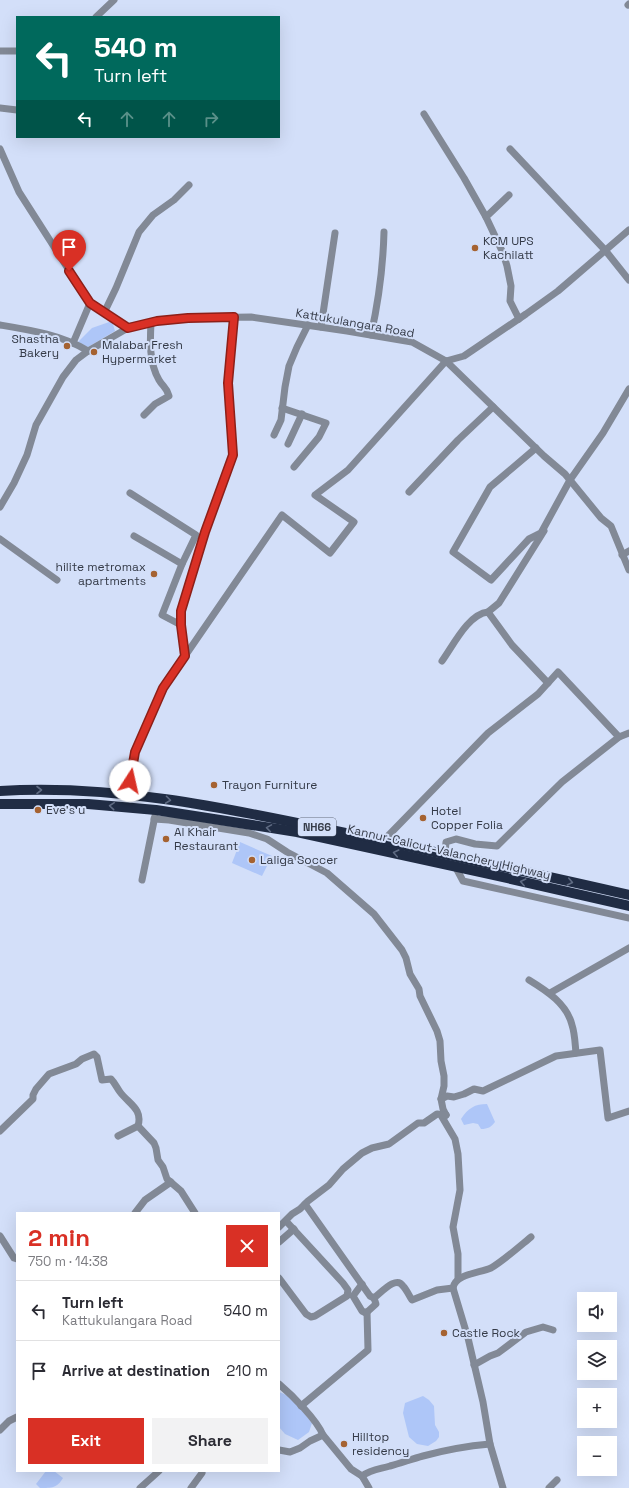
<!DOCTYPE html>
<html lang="en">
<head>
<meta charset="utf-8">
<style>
	body { margin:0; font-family:"Space Grotesk",sans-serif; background:#f2f2f3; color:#2b2b33; height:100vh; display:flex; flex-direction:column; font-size:15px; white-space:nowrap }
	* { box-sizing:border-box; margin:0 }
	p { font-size:13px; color:#7c7c81 }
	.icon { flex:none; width:22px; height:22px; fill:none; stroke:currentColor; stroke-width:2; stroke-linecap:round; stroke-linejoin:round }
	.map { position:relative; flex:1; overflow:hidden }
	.drawer { position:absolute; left:16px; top:1212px; width:264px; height:260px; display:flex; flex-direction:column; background:#fff; border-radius:0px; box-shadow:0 4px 16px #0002 }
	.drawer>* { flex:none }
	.banner { position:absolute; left:16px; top:16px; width:264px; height:122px; border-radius:0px; box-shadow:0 4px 16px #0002; background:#00695c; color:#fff; overflow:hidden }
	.fabs { position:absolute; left:577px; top:1292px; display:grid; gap:8px }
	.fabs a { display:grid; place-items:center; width:40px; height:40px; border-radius:0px; background:#fff; box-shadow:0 4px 16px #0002; font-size:20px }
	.pin { position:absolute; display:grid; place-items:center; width:34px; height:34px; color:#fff; margin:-41px -17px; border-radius:50% 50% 50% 0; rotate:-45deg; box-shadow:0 0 4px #0007 }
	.pin .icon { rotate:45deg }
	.me { position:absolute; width:44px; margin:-22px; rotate:10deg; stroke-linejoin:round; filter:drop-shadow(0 0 3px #0008) }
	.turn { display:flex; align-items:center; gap:14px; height:84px; padding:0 12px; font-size:18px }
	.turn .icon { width:52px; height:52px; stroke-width:2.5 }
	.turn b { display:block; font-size:28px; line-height:34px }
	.lanes { display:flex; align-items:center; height:38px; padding:0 12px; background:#0003; justify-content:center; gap:20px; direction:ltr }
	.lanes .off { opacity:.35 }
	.round { display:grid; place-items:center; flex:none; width:42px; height:42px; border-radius:0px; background:#f2f2f3 }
	.headline { display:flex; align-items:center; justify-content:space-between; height:68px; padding:0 12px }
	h1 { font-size:24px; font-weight:600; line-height:30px; color:#d93025 }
	.button { display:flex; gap:8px; margin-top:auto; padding:8px 12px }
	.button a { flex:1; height:46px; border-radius:0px; background:#d93025; color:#fff; font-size:16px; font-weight:600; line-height:46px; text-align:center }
	.button a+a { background:#f2f2f3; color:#2b2b33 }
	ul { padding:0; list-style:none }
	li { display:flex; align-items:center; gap:12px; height:60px; padding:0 12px; border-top:1px solid #e1e1e2 }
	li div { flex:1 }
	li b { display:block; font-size:15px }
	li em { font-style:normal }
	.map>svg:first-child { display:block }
	.green { fill:#aec6f8 }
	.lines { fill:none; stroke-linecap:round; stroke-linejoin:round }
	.minor { stroke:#828996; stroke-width:7 }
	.highway { stroke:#202c44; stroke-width:10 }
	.oneway { stroke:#5f6b83 }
	.route-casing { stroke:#8d1f18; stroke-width:10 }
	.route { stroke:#d93025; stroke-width:7 }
	.poi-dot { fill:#a56231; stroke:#d3dff9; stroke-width:1.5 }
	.labels { text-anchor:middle; stroke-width:4; stroke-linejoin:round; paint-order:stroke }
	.shield { fill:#d3dff9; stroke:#646c7d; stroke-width:1 }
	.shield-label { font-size:11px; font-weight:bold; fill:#353b48 }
	.poi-label { font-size:12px; fill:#353b48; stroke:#d3dff9; text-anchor:start }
	.street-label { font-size:12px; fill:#353b48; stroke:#d3dff9 }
</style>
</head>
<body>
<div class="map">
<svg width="629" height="1488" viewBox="0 0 629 1488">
	<rect width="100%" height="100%" fill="#d3dff9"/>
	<g class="green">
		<path d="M 112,321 L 115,331 L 88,347 L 78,342 L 92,328 Z"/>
		<path d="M 240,842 L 272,856 L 262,876 L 232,863 Z"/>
		<path d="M 487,1104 L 495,1122 C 491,1127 488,1129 481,1129 L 478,1124 L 473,1123 L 464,1125 L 461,1119 C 468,1108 475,1104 487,1104 Z"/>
		<path d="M 279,1392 C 293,1396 303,1412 312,1423 L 309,1432 L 298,1440 L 285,1434 L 279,1427 Z"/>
		<path d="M 423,1396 L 429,1400 L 434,1406 L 435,1425 L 439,1432 L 439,1437 L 436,1441 L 428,1446 L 417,1444 L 409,1437 L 403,1413 L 405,1403 Z"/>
		<path d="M 46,1471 L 54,1471 L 63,1478 C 57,1488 52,1488 40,1488 L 36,1484 Z"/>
	</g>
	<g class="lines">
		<g class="minor">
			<path d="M 628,5 L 629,4"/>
			<path d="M 96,17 L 114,0"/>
			<path d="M 0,51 L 17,51"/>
			<path d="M 0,108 L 17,110"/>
			<path d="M 424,114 L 464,178 L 486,217"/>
			<path d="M 0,149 L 19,192 L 90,303 L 128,328"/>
			<path d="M 510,149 L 605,250 L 629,280"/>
			<path d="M 509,195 L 486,217 L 503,253 L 507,266 L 511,286 L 510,301 L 519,319"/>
			<path d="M 104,313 L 116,288 L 139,232 L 153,215 L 174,200 L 189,185"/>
			<path d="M 0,325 C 30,330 62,335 88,351"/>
			<path d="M 321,327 L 335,233"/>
			<path d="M 371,335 C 379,299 383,269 384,232"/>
			<path d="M 73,343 L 90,303"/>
			<path d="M 282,408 L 326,423 L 319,437 L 294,467"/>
			<path d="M 144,415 L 155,404 L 169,396 C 166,386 163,387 159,380 C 149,363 150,341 151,323"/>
			<path d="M 274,435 L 281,420 L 285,387 L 289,366 L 297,347 L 308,325"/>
			<path d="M 288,444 L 302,414"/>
			<path d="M 536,448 L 490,487 L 453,552 L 491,580 L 529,539 L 541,533 L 570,480 L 603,433 L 629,389"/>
			<path d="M 409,492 L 458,440 L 493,407"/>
			<path d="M 130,493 L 196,535 L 182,564 L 162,615 L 181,625"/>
			<path d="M 0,507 L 14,483 L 27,455 L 36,425 L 63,377 L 76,360 L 88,351 L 128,328 L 157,321 L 188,318 L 251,317 L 347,331 L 412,342 L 446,361 L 464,356 L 526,314 L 558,291 L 629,230"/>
			<path d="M 134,536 L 182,564"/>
			<path d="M 0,539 L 57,580"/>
			<path d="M 622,555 L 629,551"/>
			<path d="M 488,612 L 499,603 L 544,531"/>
			<path d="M 185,656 L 282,515 L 330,553 L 354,522 L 315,495 L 348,470 L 446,361 L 544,456 L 565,474 L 601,518 L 611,526 L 629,570"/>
			<path d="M 442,661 C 453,646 468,614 488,612 L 512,645 L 548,683"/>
			<path d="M 127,795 L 135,752 L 163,688 L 185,656 L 181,625 L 181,611 L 205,533 L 233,455 L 228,383 L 234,317"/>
			<path d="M 154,819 L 169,820 L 249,833 L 267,839 L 287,852 L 327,873 L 374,914 L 402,950 L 406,958 L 410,974 L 419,989 L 420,996 L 437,1031 L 440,1041 L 441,1061 L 444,1076 L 444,1086 L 441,1099 L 443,1109 L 446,1115"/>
			<path d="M 383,841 L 488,733 L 538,694 L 558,672 L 619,737"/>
			<path d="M 445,854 L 446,842 L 456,839 L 475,844 L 497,846 L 562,782 L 619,737 L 629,733"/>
			<path d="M 455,866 L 463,881 L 629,918"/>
			<path d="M 142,880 L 155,816"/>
			<path d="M 529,980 C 547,991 567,1004 572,1025 C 575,1034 575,1044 576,1053"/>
			<path d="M 550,993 L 629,948"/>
			<path d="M 441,1099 L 447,1096 L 454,1097 L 464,1094 L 474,1089 L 483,1091 L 556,1056 L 600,1050 L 608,1118 L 629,1111"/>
			<path d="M 446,1115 L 442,1117 L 455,1139 L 458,1154 L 460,1190 L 453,1227 L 458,1254 L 458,1279"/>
			<path d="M 0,1131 L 33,1099 L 33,1095 L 36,1089 L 49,1074 L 76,1064 L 82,1059 L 94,1054 L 97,1057 L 102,1080 L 111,1079 C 115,1083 117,1088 120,1092 C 129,1104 143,1109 138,1126 L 154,1143 L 156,1148 L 158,1160 L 163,1167 L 167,1179 L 181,1191 L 195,1213"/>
			<path d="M 118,1136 L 138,1126"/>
			<path d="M 305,1204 L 370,1296 L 374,1298 C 381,1293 396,1275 403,1286 C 407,1290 409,1296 412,1300 L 437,1290 L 453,1288"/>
			<path d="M 135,1213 L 145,1200 L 171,1182"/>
			<path d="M 279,1227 L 292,1214 L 300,1209 L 308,1201 L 329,1185 L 343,1169 L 362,1153 L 372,1148 L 389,1144 L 418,1123 L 424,1123 L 437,1114 L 446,1115"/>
			<path d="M 0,1236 L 14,1258 L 17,1259"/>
			<path d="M 279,1242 L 294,1229"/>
			<path d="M 279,1278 L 306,1314 L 311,1317 L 315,1316 L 347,1296 L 348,1290 L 343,1283 L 286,1221"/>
			<path d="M 362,1284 L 353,1296 L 362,1311 L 366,1313 L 376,1304 L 374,1298"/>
			<path d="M 474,1365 L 490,1356 L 498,1353 L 526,1332 L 543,1327 L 553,1330"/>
			<path d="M 279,1384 C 292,1395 317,1420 323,1435"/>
			<path d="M 301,1406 L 368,1350 L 367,1312"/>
			<path d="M 0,1430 L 9,1421 L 17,1417"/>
			<path d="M 279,1450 L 290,1452 L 300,1448 L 310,1441 L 323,1435 L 351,1469 L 362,1476 L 369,1488"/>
			<path d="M 362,1476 C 371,1469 380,1469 390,1466 C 401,1463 412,1459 423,1456 C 445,1450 467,1446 490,1444"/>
			<path d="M 140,1488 L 159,1471"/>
			<path d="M 191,1488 L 202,1473"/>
			<path d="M 503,1488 L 490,1444 L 483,1402 L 468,1338 L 453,1288 C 455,1274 480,1273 491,1268 C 503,1261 520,1246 531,1237"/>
			<path d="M 549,1488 L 557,1480"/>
		</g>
		<g class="highway">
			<path d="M 0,791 C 111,784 222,807 331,830 C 430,851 530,872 629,895"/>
			<path d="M 0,804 L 88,804 L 156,810 L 297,832 L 485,873 L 629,906"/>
		</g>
	</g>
	<defs><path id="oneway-chevron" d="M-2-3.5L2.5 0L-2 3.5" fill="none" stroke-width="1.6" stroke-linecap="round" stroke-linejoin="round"/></defs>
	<g class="oneway">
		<use href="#oneway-chevron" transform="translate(39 790)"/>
		<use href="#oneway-chevron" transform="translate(168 800) rotate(7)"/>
		<use href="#oneway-chevron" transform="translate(112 806) rotate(-175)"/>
		<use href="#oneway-chevron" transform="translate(269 828) rotate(-171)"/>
		<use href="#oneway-chevron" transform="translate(396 853) rotate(-168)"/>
		<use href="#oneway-chevron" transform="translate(523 882) rotate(-167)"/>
		<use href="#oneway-chevron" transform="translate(570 882) rotate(13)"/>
	</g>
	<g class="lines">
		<defs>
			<path id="route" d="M 69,271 L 90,303 L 128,328 L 157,321 L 188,318 L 234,317 L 228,383 L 233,455 L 205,532 L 181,611 L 181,625 L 185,656 L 163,688 L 135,752 L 130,781"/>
		</defs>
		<use href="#route" class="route-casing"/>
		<use href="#route" class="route"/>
	</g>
	<g class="poi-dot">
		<circle cx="475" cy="248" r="4"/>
		<circle cx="67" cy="346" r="4"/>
		<circle cx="94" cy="352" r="4"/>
		<circle cx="154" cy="574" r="4"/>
		<circle cx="214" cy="785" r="4"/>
		<circle cx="38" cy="810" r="4"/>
		<circle cx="423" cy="818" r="4"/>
		<circle cx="166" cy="839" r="4"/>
		<circle cx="252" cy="860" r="4"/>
		<circle cx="444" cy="1333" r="4"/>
		<circle cx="344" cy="1444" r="4"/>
	</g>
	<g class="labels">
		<rect class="shield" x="298" y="818" width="38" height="18" rx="3"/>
		<g class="shield-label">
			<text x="317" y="831">NH66</text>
		</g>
		<g class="poi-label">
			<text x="483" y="245">KCM UPS<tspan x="483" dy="14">Kachilatt</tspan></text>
			<text x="59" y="343" text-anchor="end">Shastha<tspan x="59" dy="14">Bakery</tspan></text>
			<text x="102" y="349">Malabar Fresh<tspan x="102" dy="14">Hypermarket</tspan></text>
			<text x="146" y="571" text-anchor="end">hilite metromax<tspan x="146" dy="14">apartments</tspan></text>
			<text x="222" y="789">Trayon Furniture</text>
			<text x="46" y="814">Eve's u</text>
			<text x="431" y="815">Hotel<tspan x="431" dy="14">Copper Folia</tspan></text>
			<text x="174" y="836">Al Khair<tspan x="174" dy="14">Restaurant</tspan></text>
			<text x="260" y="864">Laliga Soccer</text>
			<text x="452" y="1337">Castle Rock</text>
			<text x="352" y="1441">Hilltop<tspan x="352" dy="14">residency</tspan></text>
		</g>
		<g class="street-label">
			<text transform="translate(355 323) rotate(10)" y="4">Kattukulangara Road</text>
			<text transform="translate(449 852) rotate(13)" y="4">Kannur-Calicut-Valanchery Highway</text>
		</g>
	</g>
</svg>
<div class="fabs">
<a><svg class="icon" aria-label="sound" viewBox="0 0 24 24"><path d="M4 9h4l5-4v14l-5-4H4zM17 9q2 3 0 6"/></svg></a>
<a><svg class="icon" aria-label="layers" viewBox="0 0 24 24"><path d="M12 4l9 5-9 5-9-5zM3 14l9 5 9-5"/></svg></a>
<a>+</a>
<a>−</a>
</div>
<div class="pin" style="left:69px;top:271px;background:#d93025"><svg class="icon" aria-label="arrive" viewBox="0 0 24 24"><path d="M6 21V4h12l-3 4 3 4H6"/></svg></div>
<svg class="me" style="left:130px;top:781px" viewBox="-20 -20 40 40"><circle r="19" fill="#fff"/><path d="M0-13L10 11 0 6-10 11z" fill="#d93025"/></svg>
<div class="banner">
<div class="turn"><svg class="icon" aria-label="left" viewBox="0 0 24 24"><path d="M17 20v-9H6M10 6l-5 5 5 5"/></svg><div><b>540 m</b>Turn left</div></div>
<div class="lanes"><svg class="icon" aria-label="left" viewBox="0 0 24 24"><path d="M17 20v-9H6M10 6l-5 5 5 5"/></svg><svg class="icon off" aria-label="ahead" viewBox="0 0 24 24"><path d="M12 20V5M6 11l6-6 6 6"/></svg><svg class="icon off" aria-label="ahead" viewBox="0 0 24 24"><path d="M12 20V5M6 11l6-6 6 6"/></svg><svg class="icon off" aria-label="right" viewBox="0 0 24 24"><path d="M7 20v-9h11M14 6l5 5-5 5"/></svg></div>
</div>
<section class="drawer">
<div class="headline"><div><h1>2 min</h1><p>750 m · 14:38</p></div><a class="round" style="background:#d93025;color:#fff"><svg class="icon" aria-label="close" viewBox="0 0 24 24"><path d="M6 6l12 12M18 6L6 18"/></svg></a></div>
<ul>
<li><svg class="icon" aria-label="left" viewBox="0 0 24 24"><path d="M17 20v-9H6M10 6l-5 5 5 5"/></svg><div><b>Turn left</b><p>Kattukulangara Road</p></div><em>540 m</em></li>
<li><svg class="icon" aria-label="arrive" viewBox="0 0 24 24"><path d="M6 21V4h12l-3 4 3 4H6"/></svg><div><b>Arrive at destination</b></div><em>210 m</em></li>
</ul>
<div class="button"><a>Exit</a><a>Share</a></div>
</section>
</div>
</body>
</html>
